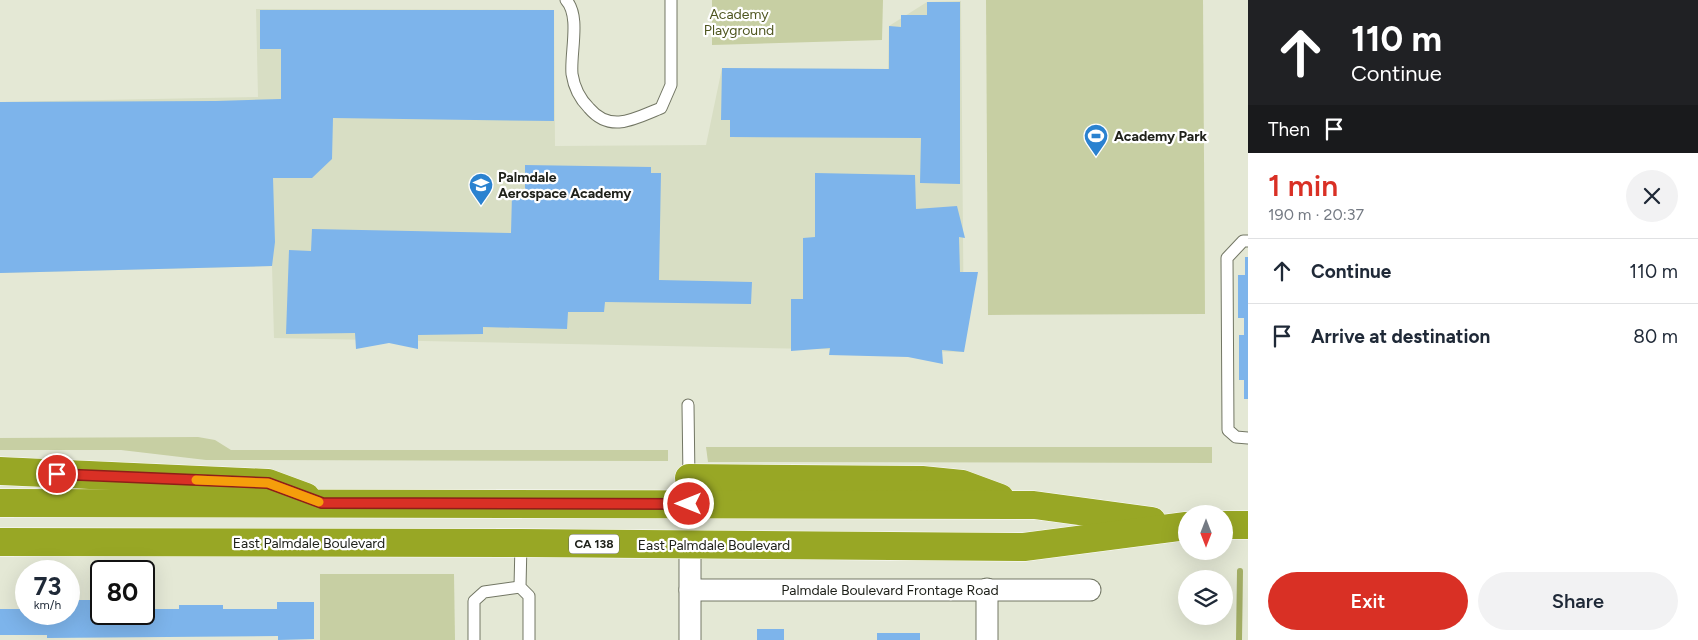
<!DOCTYPE html>
<html lang="en">
<head>
<meta charset="utf-8">
<style>
	body { margin:0; font-family:Figtree,sans-serif; background:#f2f2f3; color:#1f2937; height:100vh; display:flex; flex-direction:column; font-size:19px; white-space:nowrap }
	* { box-sizing:border-box; margin:0 }
	p { font-size:16px; color:#747a83 }
	.icon { flex:none; width:28px; height:28px; fill:none; stroke:currentColor; stroke-width:2; stroke-linecap:round; stroke-linejoin:round }
	.map { position:relative; flex:1; overflow:hidden }
	.side { display:flex; flex-direction:column; background:#fff; width:450px }
	.side>* { flex:none }
	.banner { background:#202124; color:#fff; overflow:hidden }
	.needle { width:32px; rotate:180deg }
	.tools { position:absolute; left:1178px; top:505px; display:grid; gap:10px }
	.tools a { display:grid; place-items:center; width:55px; height:55px; border-radius:50%; background:#fff; box-shadow:0 5px 20px #0002; font-size:25px }
	.speed { position:absolute; left:15px; top:560px; display:flex; gap:10px; font-size:25px; font-weight:700; text-align:center }
	.speed>* { display:grid; place-content:center; width:65px; height:65px; border-radius:50%; background:#fff; box-shadow:0 5px 20px #0002; line-height:1 }
	.speed small { font-size:12px; font-weight:400 }
	.speed .limit { border:2px solid #111; border-radius:8px; background:#fff; color:#111 }
	.pin { position:absolute; display:grid; place-items:center; width:42px; height:42px; color:#fff; margin:-21px; border:2px solid #fff; border-radius:50%; box-shadow:0 1px 5px #0007 }
	.me { position:absolute; width:55px; margin:-28px; rotate:270deg; stroke-linejoin:round; filter:drop-shadow(0 0 4px #0008) }
	.turn { display:flex; align-items:center; gap:18px; height:105px; padding:0 20px; font-size:22px }
	.turn .icon { width:65px; height:65px; stroke-width:2.5 }
	.turn b { display:block; font-size:35px; line-height:42px }
	.then { display:flex; align-items:center; height:48px; padding:0 20px; background:#0003; gap:10px; font-size:19px }
	.round { display:grid; place-items:center; flex:none; width:52px; height:52px; border-radius:26px; background:#f2f2f3 }
	.summary { display:flex; align-items:center; justify-content:space-between; height:85px; padding:0 20px }
	h1 { font-size:30px; font-weight:600; line-height:38px; color:#d93025 }
	.primary-button { display:flex; gap:10px; margin-top:auto; padding:10px 20px }
	.primary-button a { flex:1; height:58px; border-radius:30px; background:#d93025; color:#fff; font-size:20px; font-weight:600; line-height:58px; text-align:center }
	.primary-button a+a { background:#f2f2f3; color:#1f2937 }
	ul { padding:0; list-style:none }
	li { display:flex; align-items:center; gap:15px; height:65px; padding:0 20px; border-top:1px solid #e0e1e3 }
	li div { flex:1 }
	li b { display:block; font-size:19px }
	li em { font-style:normal }
	main { display:flex; flex:1; min-height:0 }
	.map>svg:first-child { display:block }
	.built { fill:#d8dec4 }
	.green { fill:#c7cfa3 }
	.lines { fill:none; stroke-linecap:round; stroke-linejoin:round }
	.stream { stroke:#a2ad64; stroke-width:6 }
	.building { fill:#7db4eb }
	.lane-casing { stroke:#727664; stroke-width:13 }
	.street-casing { stroke:#727664; stroke-width:23 }
	.highway-casing { stroke:#fff; stroke-width:29 }
	.lane { stroke:#fff; stroke-width:11 }
	.street { stroke:#fff; stroke-width:21 }
	.highway { stroke:#98a725; stroke-width:28 }
	.route-casing { stroke:#8d1f18; stroke-width:12 }
	.route { stroke:#d93025; stroke-width:9 }
	.slow { stroke:#f59e0b; stroke-width:9 }
	.labels { text-anchor:middle; stroke-width:4.5; stroke-linejoin:round; paint-order:stroke }
	.shield { fill:#fff; stroke:#63645f; stroke-width:1 }
	.shield-label { font-size:12px; font-weight:bold; fill:#20221b }
	.park-label { font-size:14px; fill:#4f5620; stroke:#fff }
	.poi-label { font-size:14px; font-weight:bold; fill:#20221b; stroke:#fff; text-anchor:start }
	.street-label { font-size:14px; fill:#20221b; stroke:#fff }
</style>
</head>
<body>
<main>
<div class="map">
<svg width="1248" height="640" viewBox="0 0 1248 640">
	<rect width="100%" height="100%" fill="#e4e8d5"/>
	<path class="built" d="M 961,1 L 964,352 L 274,338 L 272,266 L 0,273 L 0,102 L 258,97 L 256,9 L 554,10 L 555,146 L 706,145 L 722,68 L 888,69 L 889,26 L 927,2 Z"/>
	<g class="green">
		<path d="M 712,0 L 883,0 L 882,40 L 712,45 Z"/>
		<path d="M 986,0 L 1203,0 L 1205,314 L 988,315 Z"/>
		<path d="M 198,437 L 215,440 L 231,450 L 668,450 L 668,461 L 206,460 L 121,450 L 0,450 L 0,438 Z"/>
		<path d="M 706,447 L 1212,447 L 1212,463 L 708,462 Z"/>
		<path d="M 320,574 L 454,574 L 455,640 L 320,640 Z"/>
	</g>
	<g class="lines">
		<path class="stream" d="M 1239,640 L 1240,571"/>
	</g>
	<g class="building">
		<path d="M 927,2 L 960,2 L 960,184 L 920,183 L 921,138 L 730,137 L 730,120 L 721,120 L 722,68 L 889,69 L 889,26 L 901,27 L 901,15 L 927,15 Z"/>
		<path d="M 260,10 L 554,10 L 554,121 L 333,118 L 332,159 L 312,178 L 273,178 L 275,242 L 272,266 L 0,273 L 0,102 L 216,101 L 281,99 L 281,49 L 260,49 Z"/>
		<path d="M 525,165 L 651,167 L 651,173 L 661,173 L 659,280 L 752,282 L 751,304 L 605,302 L 604,312 L 568,312 L 567,329 L 483,327 L 483,334 L 418,335 L 418,349 L 389,343 L 356,349 L 355,333 L 286,334 L 289,250 L 311,251 L 312,229 L 511,233 L 512,195 L 525,195 Z"/>
		<path d="M 815,173 L 915,175 L 916,209 L 957,206 L 965,238 L 959,237 L 960,272 L 978,272 L 964,352 L 942,350 L 943,364 L 908,357 L 829,355 L 830,348 L 791,351 L 791,299 L 803,299 L 803,238 L 815,237 Z"/>
		<path d="M 1245,257 L 1248,257 L 1248,399 L 1244,399 L 1244,380 L 1239,380 L 1239,335 L 1244,335 L 1244,318 L 1238,318 L 1238,275 L 1245,275 Z"/>
		<path d="M 69,600 L 101,600 L 101,614 L 144,614 L 144,609 L 179,609 L 179,605 L 223,605 L 223,609 L 277,609 L 277,602 L 314,602 L 314,639 L 278,640 L 278,636 L 47,638 L 47,635 L 0,635 L 0,609 L 26,609 L 26,614 L 69,614 Z"/>
		<rect x="757" y="629" width="27" height="11"/>
		<rect x="877" y="633" width="43" height="7"/>
	</g>
	<g class="lines">
		<defs>
			<g id="lane">
				<path d="M 566,0 C 581,16 570,53 572,74 C 574,87 580,99 589,108 C 611,134 636,118 661,108 L 671,85 L 671,0"/>
				<path d="M 1248,241 L 1243,241 L 1227,258 L 1228,430 L 1236,437 L 1248,438"/>
				<path d="M 688,405 L 689,479"/>
				<path d="M 521,543 L 520,587 L 529,596 L 529,640"/>
				<path d="M 474,640 L 474,601 L 484,592 L 520,587"/>
			</g>
			<g id="street">
				<path d="M 690,545 L 690,640"/>
				<path d="M 690,590 L 1090,590"/>
				<path d="M 987,640 L 987,589"/>
			</g>
			<g id="highway">
				<path d="M 0,471 L 268,483 L 306,497"/>
				<path d="M 689,478 L 922,480 L 962,484 L 1000,498"/>
				<path d="M 0,503 L 1034,505 L 1152,521"/>
				<path d="M 1224,525 L 1248,525"/>
				<path d="M 0,542 L 521,543 L 1024,547 L 1186,526"/>
			</g>
		</defs>
		<use href="#lane" class="lane-casing"/>
		<use href="#street" class="street-casing"/>
		<use href="#highway" class="highway-casing"/>
		<use href="#lane" class="lane"/>
		<use href="#street" class="street"/>
		<use href="#highway" class="highway"/>
	</g>
	<g class="lines">
		<defs>
			<path id="route" d="M 57,474 L 268,483 L 322,503 L 689,504"/>
		</defs>
		<use href="#route" class="route-casing"/>
		<use href="#route" class="route"/>
		<path class="slow" d="M 196,480 L 268,483 L 319,502"/>
	</g>
	<defs>
		<symbol id="stadium-pin" viewBox="-11 -11 22 30"><path d="M0 17L-7.5 6A9.5 9.5 0 1 1 7.5 6Z" fill="#2a82d0" stroke="#fff"/><path d="M0-5a6.5 5 0 1 0 0 10a6.5 5 0 1 0 0-10ZM-3.5-1.8h7v3.6h-7Z" fill="#fff"/></symbol>
		<symbol id="school-pin" viewBox="-11 -11 22 30"><path d="M0 17L-7.5 6A9.5 9.5 0 1 1 7.5 6Z" fill="#2a82d0" stroke="#fff"/><path d="M0-5L7-2L0 1L-7-2ZM-4 1L0 2.5L4 1V4Q0 6-4 4Z" fill="#fff"/></symbol>
	</defs>
	<g fill-rule="evenodd">
		<use href="#stadium-pin" x="1082" y="122" width="28" height="38"/>
		<use href="#school-pin" x="467" y="171" width="28" height="38"/>
	</g>
	<g class="labels">
		<rect class="shield" x="569" y="534.5" width="50" height="19" rx="4"/>
		<g class="shield-label">
			<text x="594" y="548">CA 138</text>
		</g>
		<g class="park-label">
			<text x="739" y="19">Academy<tspan x="739" dy="16">Playground</tspan></text>
		</g>
		<g class="poi-label">
			<text x="1114" y="141">Academy Park</text>
			<text x="498" y="182">Palmdale<tspan x="498" dy="16">Aerospace Academy</tspan></text>
		</g>
		<g class="street-label">
			<text x="309" y="548">East Palmdale Boulevard</text>
			<text x="714" y="550">East Palmdale Boulevard</text>
			<text x="890" y="595">Palmdale Boulevard Frontage Road</text>
		</g>
	</g>
</svg>
<div class="tools">
<a><svg class="needle" viewBox="-14 -14 28 28"><path d="M0-13l5 13h-10z" fill="#e53935"/><path d="M0 13l5-13h-10z" fill="#747a83"/></svg></a>
<a><svg class="icon" aria-label="layers" viewBox="0 0 24 24"><path d="M12 4l9 5-9 5-9-5zM3 14l9 5 9-5"/></svg></a>
</div>
<div class="speed"><div>73<small>km/h</small></div><div class="limit">80</div></div>
<div class="pin" style="left:57px;top:474px;background:#d93025"><svg class="icon" aria-label="arrive" viewBox="0 0 24 24"><path d="M6 21V4h12l-3 4 3 4H6"/></svg></div>
<svg class="me" style="left:689px;top:504px" viewBox="-20 -20 40 40"><circle r="17" fill="#d93025" stroke="#fff" stroke-width="3"/><path d="M0-11L8 9 0 5-8 9z" fill="#fff"/></svg>
</div>
<section class="side">
<div class="banner">
<div class="turn"><svg class="icon" aria-label="ahead" viewBox="0 0 24 24"><path d="M12 20V5M6 11l6-6 6 6"/></svg><div><b>110 m</b>Continue</div></div>
<div class="then">Then<svg class="icon" aria-label="arrive" viewBox="0 0 24 24"><path d="M6 21V4h12l-3 4 3 4H6"/></svg></div>
</div>
<div class="summary"><div><h1>1 min</h1><p>190 m · 20:37</p></div><a class="round"><svg class="icon" aria-label="close" viewBox="0 0 24 24"><path d="M6 6l12 12M18 6L6 18"/></svg></a></div>
<ul>
<li><svg class="icon" aria-label="ahead" viewBox="0 0 24 24"><path d="M12 20V5M6 11l6-6 6 6"/></svg><div><b>Continue</b></div><em>110 m</em></li>
<li><svg class="icon" aria-label="arrive" viewBox="0 0 24 24"><path d="M6 21V4h12l-3 4 3 4H6"/></svg><div><b>Arrive at destination</b></div><em>80 m</em></li>
</ul>
<div class="primary-button"><a>Exit</a><a>Share</a></div>
</section>
</main>
</body>
</html>
